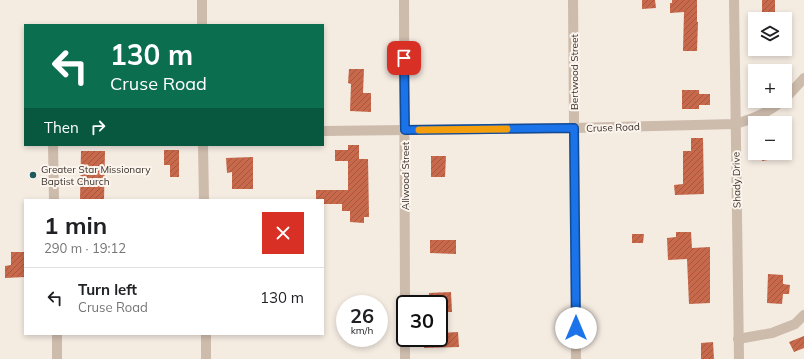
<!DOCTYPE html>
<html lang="en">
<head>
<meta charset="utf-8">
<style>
	body { margin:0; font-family:Mulish,sans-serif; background:#f2f2f2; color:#202124; height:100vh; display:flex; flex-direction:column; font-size:15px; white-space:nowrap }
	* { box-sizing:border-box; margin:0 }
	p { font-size:13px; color:#757577 }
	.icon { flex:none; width:22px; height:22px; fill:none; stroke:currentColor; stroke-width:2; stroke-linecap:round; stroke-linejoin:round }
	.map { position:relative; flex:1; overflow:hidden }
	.details { position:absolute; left:24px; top:199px; width:300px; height:136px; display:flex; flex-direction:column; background:#fff; border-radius:0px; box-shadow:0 2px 6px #0003 }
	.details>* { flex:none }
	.guide { position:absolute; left:24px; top:24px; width:300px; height:122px; border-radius:0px; box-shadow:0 2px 6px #0003; background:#0b6e4f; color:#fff; overflow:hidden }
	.fabs { position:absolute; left:748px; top:12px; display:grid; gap:8px }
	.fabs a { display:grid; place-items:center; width:44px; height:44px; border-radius:0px; background:#fff; box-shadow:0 2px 6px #0003; font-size:20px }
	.speed { position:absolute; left:336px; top:295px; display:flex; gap:8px; font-size:20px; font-weight:700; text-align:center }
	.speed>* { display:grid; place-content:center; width:52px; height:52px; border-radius:50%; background:#fff; box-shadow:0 2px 6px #0003; line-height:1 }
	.speed small { font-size:10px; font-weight:400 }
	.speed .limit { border:2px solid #111; border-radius:6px; background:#fff; color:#111 }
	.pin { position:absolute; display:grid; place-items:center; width:34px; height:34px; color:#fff; margin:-17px; border-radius:8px; box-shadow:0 2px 6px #0006 }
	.me { position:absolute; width:44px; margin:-22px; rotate:0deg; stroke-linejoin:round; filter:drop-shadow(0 0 3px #0008) }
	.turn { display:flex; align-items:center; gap:14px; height:84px; padding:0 20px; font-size:18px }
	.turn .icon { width:52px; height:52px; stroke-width:2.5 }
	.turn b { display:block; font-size:28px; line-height:34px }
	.then { display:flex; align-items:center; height:38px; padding:0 20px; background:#0003; gap:8px; font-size:15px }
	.round { display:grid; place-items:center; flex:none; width:42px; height:42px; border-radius:0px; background:#f2f2f2 }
	.head { display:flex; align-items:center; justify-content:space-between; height:68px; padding:0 20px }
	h1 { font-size:24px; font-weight:700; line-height:30px }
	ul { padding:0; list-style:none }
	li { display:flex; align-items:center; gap:12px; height:60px; padding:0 20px; border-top:1px solid #e0e0e0 }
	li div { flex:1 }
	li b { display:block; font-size:15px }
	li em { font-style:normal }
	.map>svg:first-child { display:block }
	.building { fill:url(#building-hatch) }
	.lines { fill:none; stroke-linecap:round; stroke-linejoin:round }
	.street { stroke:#cdbbac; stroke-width:10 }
	.route-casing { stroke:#114b97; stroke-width:10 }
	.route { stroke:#1a73e8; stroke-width:7 }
	.slow { stroke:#f59e0b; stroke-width:7 }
	.poi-dot { fill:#1f5a5e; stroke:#fbf5ee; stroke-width:1.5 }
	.labels { text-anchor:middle; stroke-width:4; stroke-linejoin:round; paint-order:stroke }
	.street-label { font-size:10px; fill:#3b302b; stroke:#fbf5ee }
	.poi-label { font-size:10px; fill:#3b302b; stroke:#fbf5ee; text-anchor:start }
</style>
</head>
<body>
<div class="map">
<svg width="804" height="359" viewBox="0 0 804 359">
	<defs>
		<pattern id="building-hatch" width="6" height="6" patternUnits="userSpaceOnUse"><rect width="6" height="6" fill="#c8694b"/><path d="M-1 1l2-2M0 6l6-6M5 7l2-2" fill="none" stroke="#a4573f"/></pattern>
	</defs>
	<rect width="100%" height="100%" fill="#f4ebe1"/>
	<g class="building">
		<path d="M 642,0 L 655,0 L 656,8 L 642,9 Z"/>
		<path d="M 672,0 L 697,0 L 697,22 L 698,22 L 697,51 L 683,51 L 684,12 L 670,13 L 670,3 L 672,3 Z"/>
		<rect x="762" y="0" width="13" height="14"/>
		<path d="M 349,69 L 364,69 L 363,93 L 371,93 L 371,112 L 350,111 L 351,84 L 348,83 Z"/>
		<path d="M 682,90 L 699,90 L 699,94 L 710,94 L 710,105 L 699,105 L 699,109 L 682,109 Z"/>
		<path d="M 691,138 L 703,138 L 704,194 L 675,195 L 674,185 L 683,184 L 683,151 L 691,151 Z"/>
		<path d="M 348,145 L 359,145 L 359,159 L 368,159 L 369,217 L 364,217 L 364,223 L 350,222 L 350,211 L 342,211 L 342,204 L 323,204 L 323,200 L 316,200 L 316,190 L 348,190 L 348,161 L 335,161 L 335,150 L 348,150 Z"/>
		<path d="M 164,150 L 179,150 L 179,177 L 170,177 L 170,165 L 164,165 Z"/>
		<path d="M 81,151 L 105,151 L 104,200 L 80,200 Z"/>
		<path d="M 761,153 L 785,153 L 785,157 L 762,161 Z"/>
		<path d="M 431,156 L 446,156 L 445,177 L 431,177 Z"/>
		<path d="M 253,157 L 253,189 L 232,189 L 232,172 L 227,173 L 226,158 Z"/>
		<path d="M 676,232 L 691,232 L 692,248 L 710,247 L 710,303 L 689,304 L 687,259 L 668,260 L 667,238 L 676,237 Z"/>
		<path d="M 632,234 L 644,234 L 643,243 L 632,243 Z"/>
		<path d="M 430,240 L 456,240 L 456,254 L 430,253 Z"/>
		<path d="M 11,252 L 25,252 L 25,277 L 5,278 L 5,266 L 11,265 Z"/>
		<path d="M 768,274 L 783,275 L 783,284 L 790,285 L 789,294 L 783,294 L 782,304 L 767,303 Z"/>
		<path d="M 451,292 L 452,312 L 439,312 L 439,304 L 429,304 L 429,293 Z"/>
		<path d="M 458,332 L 459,347 L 424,348 L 423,338 L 439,338 L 439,333 Z"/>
		<path d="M 804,336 L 804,348 L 794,352 L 789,342 Z"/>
		<path d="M 713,342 L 714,359 L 701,359 L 701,343 Z"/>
	</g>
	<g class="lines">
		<g class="street">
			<path d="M 202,0 L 202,25"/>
			<path d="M 404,0 L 405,304"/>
			<path d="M 573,0 L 576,359"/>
			<path d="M 734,0 L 739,359"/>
			<path d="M 785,99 L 804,78"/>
			<path d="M 323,131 L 574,128 L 735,124 C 753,119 768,113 782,101"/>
			<path d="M 53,145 L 54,200"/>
			<path d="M 203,145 L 204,200"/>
			<path d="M 57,334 L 57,359"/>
			<path d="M 206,334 L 206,359"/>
			<path d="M 405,338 L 405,359"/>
			<path d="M 738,339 L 772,333 L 795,324 L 804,315"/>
		</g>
	</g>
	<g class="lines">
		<defs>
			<path id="route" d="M 404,58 L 405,130 L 574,128 L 576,328"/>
		</defs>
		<use href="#route" class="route-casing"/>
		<use href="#route" class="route"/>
		<path class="slow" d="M 419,130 L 507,129"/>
	</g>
	<circle class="poi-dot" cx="33" cy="175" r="4"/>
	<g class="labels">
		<g class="street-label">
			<text transform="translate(574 72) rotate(-90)" y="4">Bertwood Street</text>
			<text transform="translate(613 127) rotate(-2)" y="4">Cruse Road</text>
			<text transform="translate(405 176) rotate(-90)" y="4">Allwood Street</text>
			<text transform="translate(736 180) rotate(-91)" y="4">Shady Drive</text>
		</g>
		<g class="poi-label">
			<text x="41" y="173">Greater Star Missionary<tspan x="41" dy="12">Baptist Church</tspan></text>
		</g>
	</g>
</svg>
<div class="fabs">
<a><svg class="icon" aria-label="layers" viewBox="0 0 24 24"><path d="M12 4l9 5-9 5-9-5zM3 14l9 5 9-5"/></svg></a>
<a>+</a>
<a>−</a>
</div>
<div class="speed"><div>26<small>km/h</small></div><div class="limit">30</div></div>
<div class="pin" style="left:404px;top:58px;background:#d93025"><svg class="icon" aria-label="arrive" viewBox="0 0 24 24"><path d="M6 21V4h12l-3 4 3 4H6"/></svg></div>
<svg class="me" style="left:576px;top:328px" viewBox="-20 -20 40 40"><circle r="19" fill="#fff"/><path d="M0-13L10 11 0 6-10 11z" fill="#1a73e8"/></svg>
<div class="guide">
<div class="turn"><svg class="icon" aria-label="left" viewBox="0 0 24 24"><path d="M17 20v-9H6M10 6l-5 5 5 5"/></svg><div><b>130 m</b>Cruse Road</div></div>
<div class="then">Then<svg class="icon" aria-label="right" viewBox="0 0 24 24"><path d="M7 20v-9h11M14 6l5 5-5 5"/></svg></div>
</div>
<section class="details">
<div class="head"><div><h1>1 min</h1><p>290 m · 19:12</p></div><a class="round" style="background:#d93025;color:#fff"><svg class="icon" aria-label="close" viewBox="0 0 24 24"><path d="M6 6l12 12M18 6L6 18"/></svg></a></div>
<ul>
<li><svg class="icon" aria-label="left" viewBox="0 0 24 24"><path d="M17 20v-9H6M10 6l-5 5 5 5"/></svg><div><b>Turn left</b><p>Cruse Road</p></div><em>130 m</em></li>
</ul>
</section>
</div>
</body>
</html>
